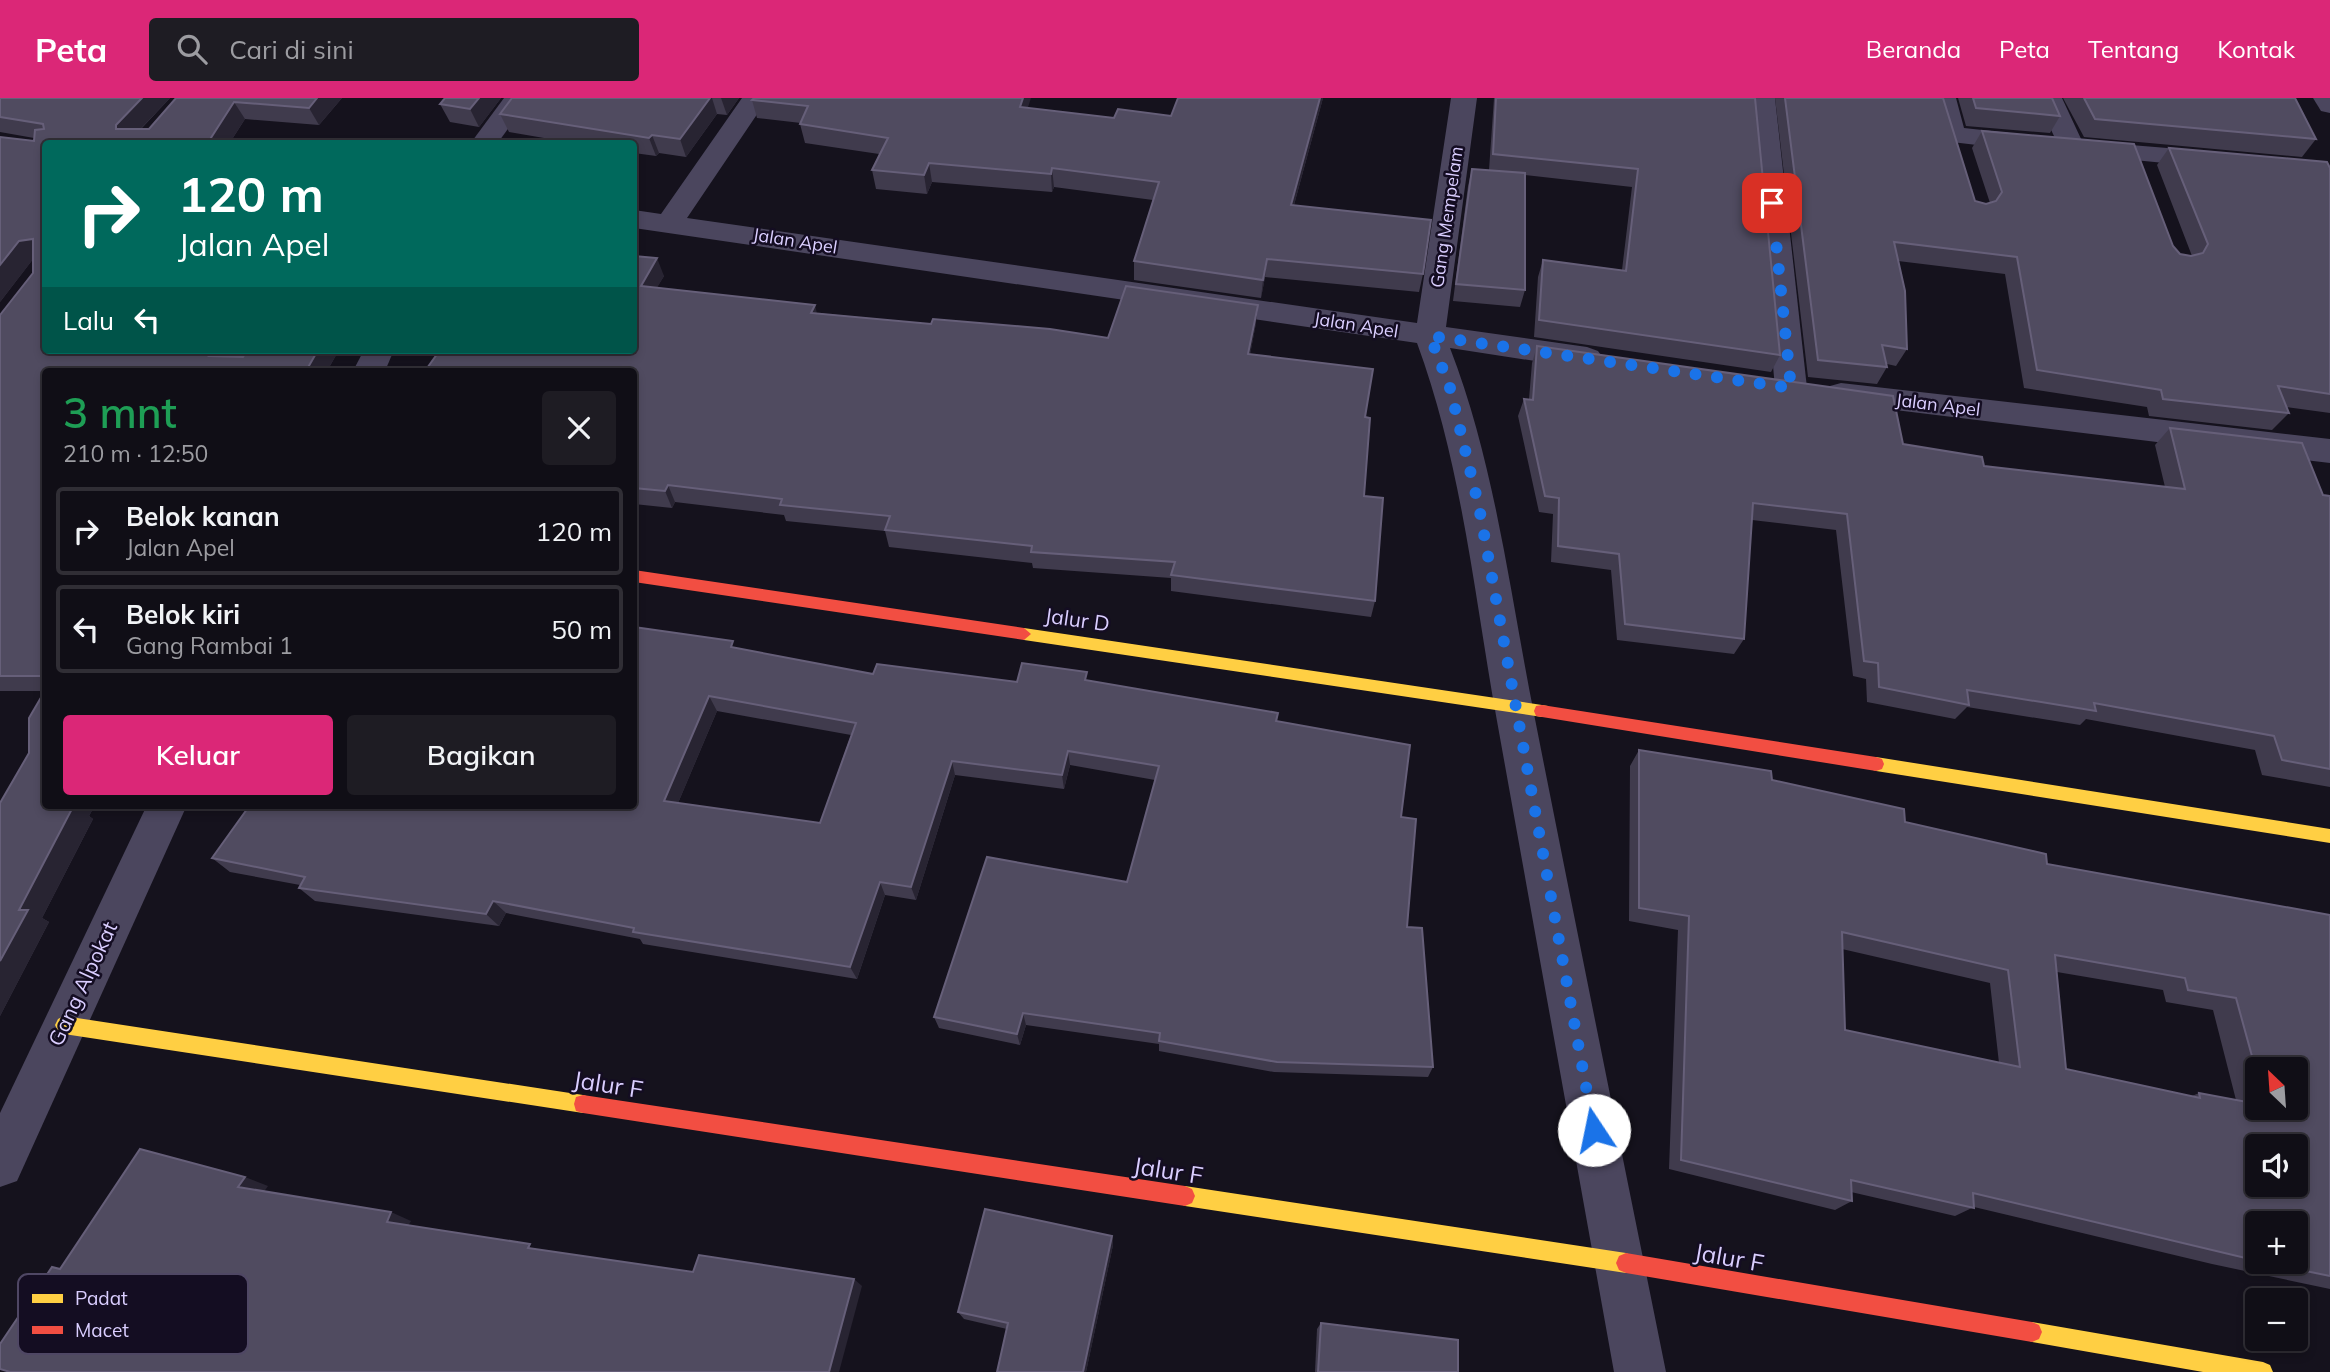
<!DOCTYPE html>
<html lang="id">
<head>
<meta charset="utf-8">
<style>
	body { margin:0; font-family:Mulish,sans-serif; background:#1e1c23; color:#f1f3f6; height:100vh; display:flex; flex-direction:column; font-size:26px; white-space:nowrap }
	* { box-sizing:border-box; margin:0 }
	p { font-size:23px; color:#9c9ca1 }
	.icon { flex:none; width:38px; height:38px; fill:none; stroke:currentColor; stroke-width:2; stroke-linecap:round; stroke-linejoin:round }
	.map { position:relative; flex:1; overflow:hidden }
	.drawer { position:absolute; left:42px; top:270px; width:595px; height:441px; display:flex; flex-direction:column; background:#100e16; border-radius:7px; box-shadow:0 4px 10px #0003,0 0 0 2px #302e35 }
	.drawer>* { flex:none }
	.banner { position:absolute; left:42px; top:42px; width:595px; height:214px; border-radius:7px; box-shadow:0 4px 10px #0003,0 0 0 2px #302e35; background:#00695c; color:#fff; overflow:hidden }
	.needle { width:46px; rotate:335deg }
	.tools { position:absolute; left:2245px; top:959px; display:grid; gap:14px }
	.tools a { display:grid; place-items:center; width:63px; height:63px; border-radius:7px; background:#100e16; box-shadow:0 4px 10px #0003,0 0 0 2px #302e35; font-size:35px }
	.pin { position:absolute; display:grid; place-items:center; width:60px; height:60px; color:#fff; margin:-30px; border-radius:14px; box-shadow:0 4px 10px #0006 }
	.me { position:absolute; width:77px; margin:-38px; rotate:349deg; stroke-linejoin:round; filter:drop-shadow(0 0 5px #0008) }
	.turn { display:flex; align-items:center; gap:24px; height:147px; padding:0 21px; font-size:32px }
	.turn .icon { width:91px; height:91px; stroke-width:2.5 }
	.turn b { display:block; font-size:49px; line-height:60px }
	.then { display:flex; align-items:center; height:66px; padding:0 21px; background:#0003; gap:14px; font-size:26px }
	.round { display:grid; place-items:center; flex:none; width:74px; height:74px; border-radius:7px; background:#1e1c23 }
	.head { display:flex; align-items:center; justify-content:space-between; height:119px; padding:0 21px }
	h1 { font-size:42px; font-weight:600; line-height:52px; color:#1e9e55 }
	.cta { display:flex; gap:14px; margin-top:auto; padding:14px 21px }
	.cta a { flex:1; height:80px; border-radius:7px; background:#db2777; color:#fff; font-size:28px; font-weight:600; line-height:80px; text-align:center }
	.cta a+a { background:#1e1c23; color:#f1f3f6 }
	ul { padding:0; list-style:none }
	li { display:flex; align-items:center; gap:21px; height:88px; margin:0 14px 10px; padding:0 7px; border:4px solid #302e35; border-radius:7px }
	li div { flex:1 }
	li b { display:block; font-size:26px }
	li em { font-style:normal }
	header { display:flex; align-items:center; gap:42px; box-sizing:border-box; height:98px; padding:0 35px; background:#db2777; color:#fff }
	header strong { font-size:33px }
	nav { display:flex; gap:38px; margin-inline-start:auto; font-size:24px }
	.search { width:490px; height:63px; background:#1e1c23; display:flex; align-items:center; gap:18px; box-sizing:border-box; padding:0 24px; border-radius:7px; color:#9c9ca1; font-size:26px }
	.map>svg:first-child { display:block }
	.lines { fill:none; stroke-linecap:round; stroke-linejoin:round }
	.street { fill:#4b465e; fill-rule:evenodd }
	.slow { fill:#ffcf43; fill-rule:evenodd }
	.jam { fill:#f24e42; fill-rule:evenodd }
	.wall { fill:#403b4d; fill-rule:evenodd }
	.shaded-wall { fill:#282432 }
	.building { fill:#504b60; stroke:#665f79; stroke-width:2; fill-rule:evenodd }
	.route { stroke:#1a73e8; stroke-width:12; stroke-dasharray:0 21.6 }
	.labels { text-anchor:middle; stroke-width:5; stroke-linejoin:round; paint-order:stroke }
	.far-street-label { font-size:18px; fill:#daceff; stroke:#140d22 }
	.street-label { font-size:21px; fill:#daceff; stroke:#140d22 }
	.near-street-label { font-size:24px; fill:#daceff; stroke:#140d22 }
	.key { fill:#140d22; stroke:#4f4764; stroke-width:2 }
	.key-label { font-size:19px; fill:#daceff }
</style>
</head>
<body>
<header>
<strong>Peta</strong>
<div class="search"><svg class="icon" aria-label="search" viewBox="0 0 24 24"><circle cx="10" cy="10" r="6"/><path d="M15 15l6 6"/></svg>Cari di sini</div>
<nav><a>Beranda</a><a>Peta</a><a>Tentang</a><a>Kontak</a></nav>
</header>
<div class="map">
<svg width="2330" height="1274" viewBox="0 0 2330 1274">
	<rect width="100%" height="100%" fill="#15121d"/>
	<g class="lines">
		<g class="street">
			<path d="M 504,0 L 530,0 L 497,46 L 470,46 Z"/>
			<path d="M 742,0 L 768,0 L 687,120 L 1417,225 L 1451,0 L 1477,0 L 1446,229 L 1587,249 L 1598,253 L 1603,260 L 1598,267 L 1587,271 L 1450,250 C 1496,369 1510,497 1535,621 C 1578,839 1622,1056 1666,1274 L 1614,1274 C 1575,1057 1536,840 1497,623 C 1474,496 1462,367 1417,245 L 634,130 L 634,112 L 661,116 Z"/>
			<path d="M 1749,0 L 1775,0 L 1807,290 L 1802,298 L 1791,301 L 1780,298 L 1775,290 Z"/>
			<path d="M 1930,0 L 1956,0 L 1964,30 L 2028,37 L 2037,39 L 2041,45 L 2037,51 L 2028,53 L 1943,43 Z"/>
			<path d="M 2036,0 L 2062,0 L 2082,43 L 2216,54 L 2226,56 L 2230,62 L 2226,68 L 2216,70 L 2062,55 Z"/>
			<path d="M 2313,0 L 2330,0 L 2330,15 L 2321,13 Z"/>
			<path d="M 364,252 L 394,252 L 385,273 L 353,273 Z"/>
			<path d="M 1841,285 L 2330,341 L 2330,365 L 1830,304 L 1825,296 L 1830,288 Z"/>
			<path d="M 147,707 L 187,707 L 17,1083 L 0,1089 L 0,1015 Z"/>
		</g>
		<g class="slow">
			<path d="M 1024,530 L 1542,607 L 1548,608 L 1550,613 L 1548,618 L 1542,619 L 1024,542 L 1017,536 Z"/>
			<path d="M 1876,659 L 2330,731 L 2330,745 L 1876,673 L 1870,671 L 1868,666 L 1870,661 Z"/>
			<path d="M 64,918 L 583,997 L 590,999 L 592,1006 L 590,1013 L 583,1015 L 64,936 L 58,933 L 55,927 L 58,921 Z"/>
			<path d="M 1185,1088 L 1626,1155 L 1633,1158 L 1636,1165 L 1633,1172 L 1626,1175 L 1185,1108 L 1178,1105 L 1175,1098 L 1178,1091 Z"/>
			<path d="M 2032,1224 L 2263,1264 L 2270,1267 L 2273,1274 L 2203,1274 L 2032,1244 L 2025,1241 L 2022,1234 L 2025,1227 Z"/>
		</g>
		<g class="jam">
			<path d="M 634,472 L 1024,530 L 1031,536 L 1024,542 L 634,484 Z"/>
			<path d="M 1542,607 L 1876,659 L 1882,661 L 1884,666 L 1882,671 L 1876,673 L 1542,619 L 1536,618 L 1534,613 L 1536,608 Z"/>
			<path d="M 583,997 L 1185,1088 L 1192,1091 L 1195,1098 L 1192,1105 L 1185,1108 L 583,1015 L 576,1013 L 574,1006 L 576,999 Z"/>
			<path d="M 1626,1155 L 2032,1224 L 2039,1227 L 2042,1234 L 2039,1241 L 2032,1244 L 1626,1175 L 1619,1172 L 1616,1165 L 1619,1158 Z"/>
		</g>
	</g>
	<g class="wall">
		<path d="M 0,0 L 170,0 L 141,31 L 149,31 L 176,0 L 342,0 L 319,27 L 245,21 L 229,46 L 46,46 L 46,252 L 235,252 L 232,259 L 243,259 L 247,252 L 339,252 L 327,273 L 46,273 L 46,707 L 95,707 L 89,718 L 93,721 L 42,820 L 49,824 L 0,918 L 0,705 L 29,655 L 45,593 L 0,593 L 0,217 L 33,175 L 33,161 L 0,204 L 34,40 L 0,34 Z"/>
		<path d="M 501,0 L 479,29 L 450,24 L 440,6 Z"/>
		<path d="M 512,0 L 739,0 L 727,17 L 717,16 L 686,59 L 659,55 L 656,58 L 634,55 L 634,46 L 579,46 L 509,34 L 500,16 Z"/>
		<path d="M 1323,0 L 1294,107 L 1423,176 L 1419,194 L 1265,179 L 1261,200 L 1134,182 L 1134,163 L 1153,102 L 1054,89 L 1052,94 L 932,84 L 927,96 L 876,91 L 872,72 L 879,56 L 805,45 L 800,26 L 801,25 L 757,20 L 752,2 L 1027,10 L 1114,20 L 1171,18 Z"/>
		<path d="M 1494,0 L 1755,0 L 1780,257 L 1771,274 L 1534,239 L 1538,179 L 1543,162 L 1622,172 L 1632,89 L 1525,77 L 1525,192 L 1520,209 L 1453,203 L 1468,88 L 1472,71 L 1489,72 Z"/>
		<path d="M 1775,0 L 1943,0 L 1975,103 L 1986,106 L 1990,105 L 1972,50 L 1982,33 L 2173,148 L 2180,156 L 2192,158 L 2157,67 L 2169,50 L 2330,70 L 2330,315 L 2286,309 L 2289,315 L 2272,332 L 2149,318 L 2147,309 L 2024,290 L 2005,176 L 1898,163 L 1907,251 L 1896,268 L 1887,266 L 1887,269 L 1877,286 L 1808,279 Z"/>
		<path d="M 1958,0 L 2052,0 L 2060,18 L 2050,35 L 1966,28 Z"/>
		<path d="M 2063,0 L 2295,0 L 2316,41 L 2302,59 L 2084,39 Z"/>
		<path d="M 634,158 L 664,178 L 657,189 L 817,215 L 931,226 L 1108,240 L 1256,225 L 1250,256 L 1365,319 L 1364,398 L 1375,503 L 1371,519 L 1171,493 L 1171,480 L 1033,470 L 1032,465 L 889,449 L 885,433 L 786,423 L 784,417 L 675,404 L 672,410 L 634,406 Z"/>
		<path d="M 1537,248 L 1984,368 L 2165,389 L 2155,347 L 2170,330 L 2323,397 L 2330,398 L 2330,689 L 2262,677 L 2255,652 L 2086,621 L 2080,627 L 1967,609 L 1955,621 L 1867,604 L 1866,581 L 1853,578 L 1836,432 L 1752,422 L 1744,541 L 1734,556 L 1617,542 L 1611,472 L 1551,464 L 1553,416 L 1539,414 L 1518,318 L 1524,301 L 1529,301 L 1532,265 Z"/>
		<path d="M 737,550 L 873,576 L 1017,584 L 1087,583 L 1278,615 L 1277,624 L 1401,719 L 1407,829 L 1433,969 L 1428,979 L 1274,974 L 1159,953 L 1159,946 L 1026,927 L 1020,947 L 939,930 L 934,919 L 1127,784 L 1155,682 L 1070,667 L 1064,691 L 955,677 L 916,802 L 885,797 L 857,881 L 643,846 L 640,841 L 506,815 L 499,828 L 315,803 L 299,790 L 300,787 L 230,774 L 212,760 L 634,707 ZM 717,613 L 851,637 L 820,725 L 678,705 Z"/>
		<path d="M 1639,652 L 1772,682 L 1905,724 L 2047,766 L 2330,817 L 2330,1191 L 2212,1166 L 1974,1109 L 1955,1118 L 1851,1094 L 1852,1103 L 1835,1112 L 1669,1071 L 1678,832 L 1629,823 L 1630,668 ZM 1842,851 L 1990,885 L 1999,965 L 1845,932 ZM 2057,874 L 2163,892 L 2166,904 L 2213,912 L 2236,1002 L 2199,995 L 2192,998 L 2066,971 ZM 2258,971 L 2296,1010 L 2258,1010 ZM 2258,1125 L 2296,1164 L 2258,1164 Z"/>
		<path d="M 1112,1138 L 1113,1147 L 1086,1274 L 997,1274 L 1007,1231 L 964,1221 L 958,1214 Z"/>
		<path d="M 1321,1225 L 1458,1274 L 1315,1274 L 1317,1231 Z"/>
	</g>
	<g class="shaded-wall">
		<path d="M 142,0 L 170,0 L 128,44 L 116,31 L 116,27 Z"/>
		<path d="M 317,0 L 342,0 L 319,27 L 309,10 Z"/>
		<path d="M 479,0 L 501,0 L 479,29 L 470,11 Z"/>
		<path d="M 710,0 L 712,0 L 717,16 L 686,59 L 680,41 Z"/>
		<path d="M 721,0 L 739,0 L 727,17 Z"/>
		<path d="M 1023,0 L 1031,0 L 1022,28 L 1020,9 Z"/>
		<path d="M 1320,0 L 1323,0 L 1289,125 L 1291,107 Z"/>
		<path d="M 234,4 L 245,21 L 229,46 L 207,46 Z"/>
		<path d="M 652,37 L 659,55 L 656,58 L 649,40 Z"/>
		<path d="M 929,65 L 932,84 L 927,96 L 924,77 Z"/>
		<path d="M 1052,70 L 1054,89 L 1052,94 L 1051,76 Z"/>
		<path d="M 33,141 L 34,160 L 0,204 L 0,167 L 19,143 Z"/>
		<path d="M 657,160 L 664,178 L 648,205 L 641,188 Z"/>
		<path d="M 1267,161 L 1265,179 L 1261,200 L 1263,182 Z"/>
		<path d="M 815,207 L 819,224 L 811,215 Z"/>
		<path d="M 1258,207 L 1256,225 L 1247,273 L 1248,256 Z"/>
		<path d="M 213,252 L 235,252 L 223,273 L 209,258 Z"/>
		<path d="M 318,252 L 339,252 L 327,273 L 306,273 Z"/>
		<path d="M 668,387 L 675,404 L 672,410 L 665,393 Z"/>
		<path d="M 709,598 L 717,613 L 673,717 L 664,703 Z"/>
		<path d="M 1068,653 L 1070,667 L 1064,691 L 1062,677 Z"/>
		<path d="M 952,663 L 955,677 L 916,802 L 911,789 Z"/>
		<path d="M 69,707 L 95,707 L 89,718 L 93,721 L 42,820 L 49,824 L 0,918 L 0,863 L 19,812 Z"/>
		<path d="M 880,784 L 885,797 L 857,881 L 850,869 Z"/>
		<path d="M 493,803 L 506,815 L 499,828 L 486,816 Z"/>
		<path d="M 1023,915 L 1026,927 L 1020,947 L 1017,936 Z"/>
		<path d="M 245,1079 L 268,1088 L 261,1098 L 238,1089 Z"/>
		<path d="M 391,1114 L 411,1123 L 406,1132 L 387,1124 Z"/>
		<path d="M 1112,1138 L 1113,1147 L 1086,1274 L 1083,1274 Z"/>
		<path d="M 854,1181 L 862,1188 L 839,1274 L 829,1274 Z"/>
	</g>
	<g class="building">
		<path d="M 0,0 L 142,0 L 116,27 L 116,31 L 149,31 L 176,0 L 317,0 L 309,10 L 234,4 L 207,46 L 46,46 L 46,252 L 213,252 L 209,258 L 243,259 L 247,252 L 318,252 L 306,273 L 46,273 L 46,578 L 0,578 L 0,217 L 33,175 L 33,141 L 19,143 L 0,167 L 0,39 L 34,43 L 35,32 L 44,31 L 43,26 L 0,19 Z"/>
		<path d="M 445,0 L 479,0 L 470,11 L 440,6 Z"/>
		<path d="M 512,0 L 710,0 L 680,41 L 652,37 L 649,40 L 500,16 Z"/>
		<path d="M 754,0 L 1023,0 L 1020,9 L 1114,20 L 1118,11 L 1171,18 L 1178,0 L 1320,0 L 1291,107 L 1431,122 L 1423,176 L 1267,161 L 1263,182 L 1134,163 L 1159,84 L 1052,70 L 1051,76 L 929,65 L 924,77 L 872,72 L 888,40 L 800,26 L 808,8 L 752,2 Z"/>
		<path d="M 1496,0 L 1755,0 L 1780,257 L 1539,222 L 1543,162 L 1626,173 L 1638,71 L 1493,56 Z"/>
		<path d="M 1785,0 L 1943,0 L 1975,103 L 1986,106 L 1996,103 L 2002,94 L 1982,33 L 2134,46 L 2173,148 L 2180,156 L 2191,158 L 2203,155 L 2208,146 L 2169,50 L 2327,64 L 2330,70 L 2330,296 L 2278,288 L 2289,315 L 2163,301 L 2161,292 L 2037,272 L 2017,159 L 1894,144 L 1905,193 L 1907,251 L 1882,247 L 1887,269 L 1818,262 Z"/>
		<path d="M 1973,0 L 2052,0 L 2060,18 L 1976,10 Z"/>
		<path d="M 2084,0 L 2295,0 L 2316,41 L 2095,21 Z"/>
		<path d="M 1472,71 L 1525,75 L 1525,192 L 1456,186 Z"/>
		<path d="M 634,158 L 657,160 L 641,188 L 815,207 L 811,215 L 931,226 L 933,221 L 1050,231 L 1108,240 L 1126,188 L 1258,207 L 1248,256 L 1373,271 L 1365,319 L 1370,320 L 1364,398 L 1383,400 L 1375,503 L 1171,477 L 1175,464 L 1031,454 L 1032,448 L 885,432 L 890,418 L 780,407 L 782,401 L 668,387 L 665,393 L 634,390 L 634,273 L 425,273 L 440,252 L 634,252 Z"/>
		<path d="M 1537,248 L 1893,298 L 1903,346 L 1982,359 L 1984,368 L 2185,391 L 2170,330 L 2302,345 L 2323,397 L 2330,398 L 2330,671 L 2282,662 L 2274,638 L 2094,605 L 2096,613 L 1967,592 L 1969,607 L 1879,589 L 1878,565 L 1864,563 L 1847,416 L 1753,405 L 1744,541 L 1625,526 L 1619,456 L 1558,448 L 1559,400 L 1545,398 L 1524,301 L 1533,302 Z"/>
		<path d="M 634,529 L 733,543 L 731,549 L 873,576 L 877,566 L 1017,584 L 1022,565 L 1087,574 L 1085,582 L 1278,615 L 1276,623 L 1410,647 L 1401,719 L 1416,721 L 1407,829 L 1422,830 L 1433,969 L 1277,964 L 1159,943 L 1160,935 L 1023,915 L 1017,936 L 934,919 L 987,759 L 1127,784 L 1159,668 L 1068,653 L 1062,677 L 952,663 L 911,789 L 880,784 L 850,869 L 633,834 L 634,830 L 493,803 L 486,816 L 299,790 L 305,779 L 212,760 L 250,707 L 634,707 ZM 709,598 L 856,625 L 820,725 L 664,703 Z"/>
		<path d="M 46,591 L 46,707 L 74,707 L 19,812 L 28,812 L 0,863 L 0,705 L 29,655 L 29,620 Z"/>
		<path d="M 1639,652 L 1771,673 L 1772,682 L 1904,711 L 1905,724 L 2046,756 L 2047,766 L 2330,817 L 2330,1178 L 2262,1164 L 2296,1164 L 2296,1125 L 2258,1125 L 2258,1163 L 1973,1095 L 1974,1110 L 1851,1082 L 1852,1103 L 1681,1062 L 1689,818 L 1639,810 ZM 1842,834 L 2008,872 L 2020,969 L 1845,932 ZM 2055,857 L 2185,880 L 2188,892 L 2236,900 L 2258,980 L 2258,971 L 2296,971 L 2296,1010 L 2258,1010 L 2258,1006 L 2199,995 L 2200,1000 L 2066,971 ZM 2258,1048 L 2296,1048 L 2296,1087 L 2258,1087 Z"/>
		<path d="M 140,1051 L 245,1079 L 238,1089 L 391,1114 L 387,1124 L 530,1146 L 528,1150 L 693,1174 L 699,1157 L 854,1181 L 829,1274 L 10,1274 L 0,1271 L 0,1246 L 52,1169 L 60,1171 Z"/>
		<path d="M 985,1111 L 1112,1138 L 1083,1274 L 997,1274 L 1008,1225 L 958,1214 Z"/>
		<path d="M 1321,1225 L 1458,1242 L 1458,1274 L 1318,1274 Z"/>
	</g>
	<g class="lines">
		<path class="route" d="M 1594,1032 L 1479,409 L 1450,290 L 1430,238 L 1791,290 L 1772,105"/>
	</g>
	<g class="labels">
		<g class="far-street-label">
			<text transform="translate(1447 119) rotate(-82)" y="6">Gang Mempelam</text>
			<text transform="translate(795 143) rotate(9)" y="6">Jalan Apel</text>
			<text transform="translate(1356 227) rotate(9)" y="6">Jalan Apel</text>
			<text transform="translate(1938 307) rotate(7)" y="6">Jalan Apel</text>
		</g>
		<g class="street-label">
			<text transform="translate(1077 522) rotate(8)" y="7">Jalur D</text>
			<text transform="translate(83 886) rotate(-65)" y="7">Gang Alpokat</text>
		</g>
		<g class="near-street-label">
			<text transform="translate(608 987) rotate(9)" y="8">Jalur F</text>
			<text transform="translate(1168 1073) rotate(9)" y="8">Jalur F</text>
			<text transform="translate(1729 1160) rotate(10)" y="8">Jalur F</text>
		</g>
	</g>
	<rect x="18" y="1176" width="230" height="80" rx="10" class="key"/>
	<rect x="32" y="1196" width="31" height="9" fill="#ffcf43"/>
	<rect x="32" y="1228" width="31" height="8" fill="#f24e42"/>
	<g class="key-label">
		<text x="75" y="1207">Padat</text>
		<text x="75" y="1239">Macet</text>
	</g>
</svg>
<div class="tools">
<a><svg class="needle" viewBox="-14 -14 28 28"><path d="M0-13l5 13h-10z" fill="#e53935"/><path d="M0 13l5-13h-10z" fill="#9c9ca1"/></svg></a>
<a><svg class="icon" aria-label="sound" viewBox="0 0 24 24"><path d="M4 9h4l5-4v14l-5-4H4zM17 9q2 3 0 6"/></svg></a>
<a>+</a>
<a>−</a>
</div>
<div class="pin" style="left:1772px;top:105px;background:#d93025"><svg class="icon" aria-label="arrive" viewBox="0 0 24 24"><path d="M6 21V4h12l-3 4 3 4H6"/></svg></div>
<svg class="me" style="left:1594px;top:1032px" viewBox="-20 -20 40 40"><circle r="19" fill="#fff"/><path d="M0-13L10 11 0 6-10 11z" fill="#1a73e8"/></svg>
<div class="banner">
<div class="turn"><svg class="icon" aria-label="right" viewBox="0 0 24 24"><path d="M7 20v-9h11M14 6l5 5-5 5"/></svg><div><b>120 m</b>Jalan Apel</div></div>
<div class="then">Lalu<svg class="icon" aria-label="left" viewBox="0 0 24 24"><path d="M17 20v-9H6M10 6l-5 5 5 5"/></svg></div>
</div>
<section class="drawer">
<div class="head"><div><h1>3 mnt</h1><p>210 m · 12:50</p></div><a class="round"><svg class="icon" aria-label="close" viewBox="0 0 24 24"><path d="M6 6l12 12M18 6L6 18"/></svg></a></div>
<ul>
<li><svg class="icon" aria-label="right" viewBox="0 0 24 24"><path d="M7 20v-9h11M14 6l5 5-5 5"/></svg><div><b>Belok kanan</b><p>Jalan Apel</p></div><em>120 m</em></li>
<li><svg class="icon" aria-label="left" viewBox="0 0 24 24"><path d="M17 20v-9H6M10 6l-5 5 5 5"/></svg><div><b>Belok kiri</b><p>Gang Rambai 1</p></div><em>50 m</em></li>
</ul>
<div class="cta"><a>Keluar</a><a>Bagikan</a></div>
</section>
</div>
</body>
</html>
